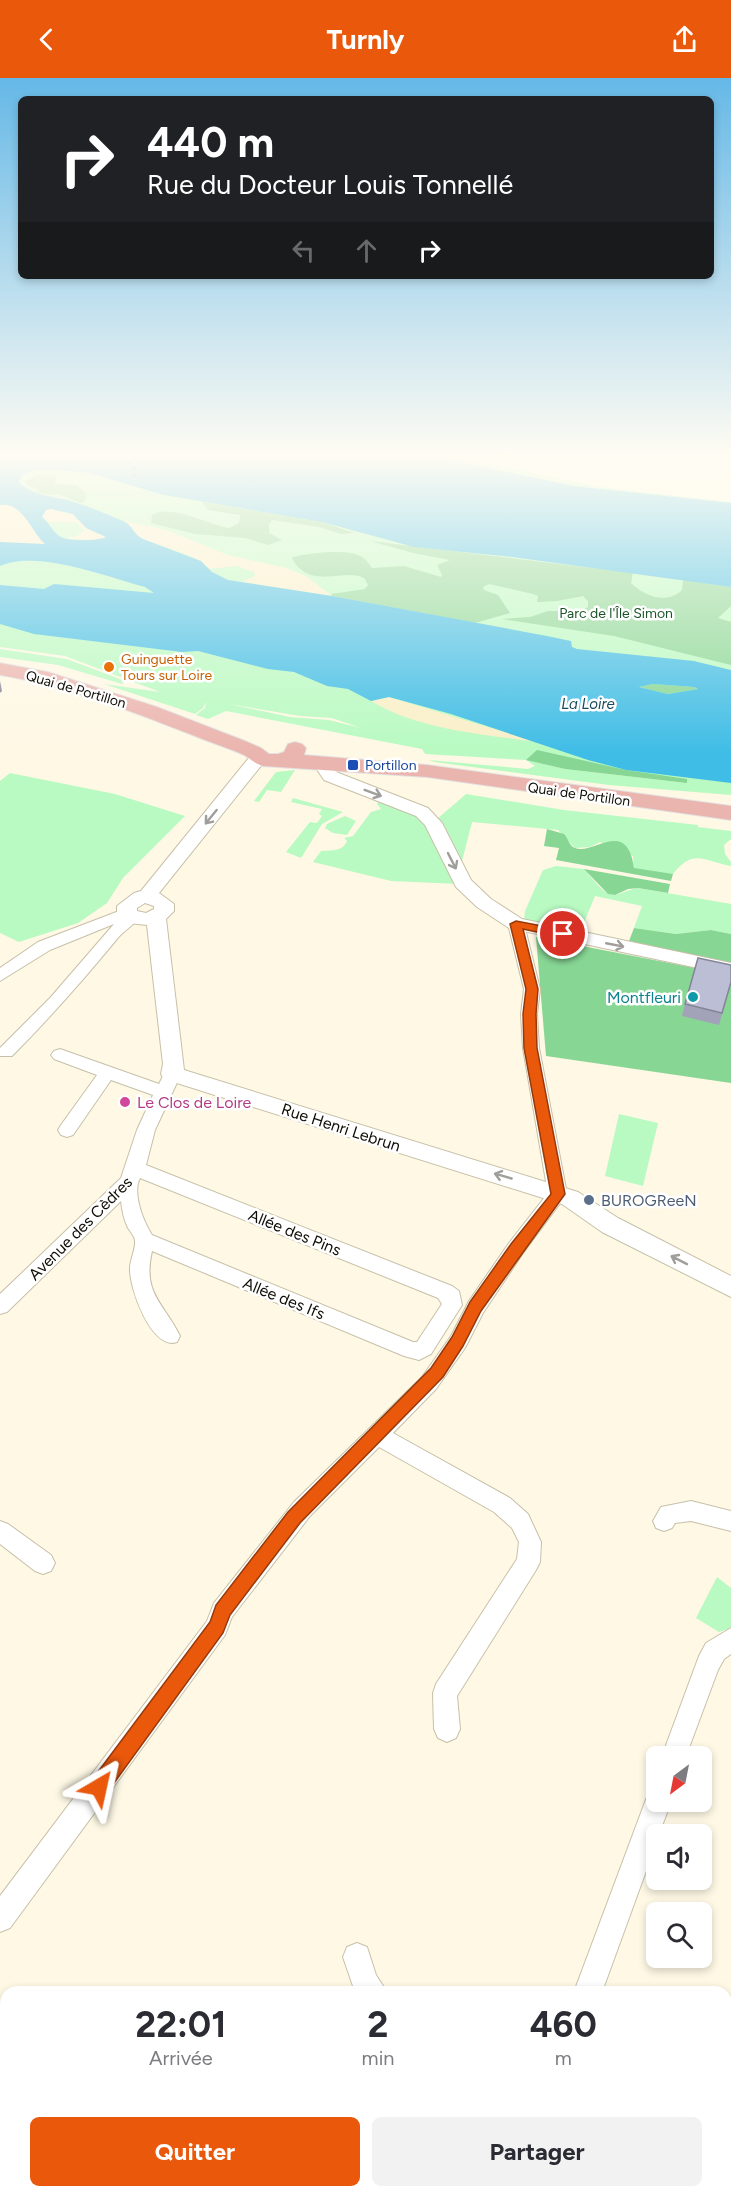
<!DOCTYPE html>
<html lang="fr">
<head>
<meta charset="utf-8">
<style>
	body { margin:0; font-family:Figtree,sans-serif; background:#f2f2f3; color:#2b2b33; height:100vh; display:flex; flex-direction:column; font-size:22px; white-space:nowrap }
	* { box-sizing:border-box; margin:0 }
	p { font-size:20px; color:#7c7c81 }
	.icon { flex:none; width:33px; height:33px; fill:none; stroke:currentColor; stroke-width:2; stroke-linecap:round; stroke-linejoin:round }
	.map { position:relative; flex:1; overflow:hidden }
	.drawer { position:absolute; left:0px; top:1908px; width:732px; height:212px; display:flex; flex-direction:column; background:#fff; border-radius:18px 18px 0 0; box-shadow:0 3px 9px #0003 }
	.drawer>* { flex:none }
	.banner { position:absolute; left:18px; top:18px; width:696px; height:183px; border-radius:9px; box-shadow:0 3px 9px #0003; background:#202124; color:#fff; overflow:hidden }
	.needle { width:39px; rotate:212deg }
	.controls { position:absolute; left:646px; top:1668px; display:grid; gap:12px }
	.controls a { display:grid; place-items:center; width:66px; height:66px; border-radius:9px; background:#fff; box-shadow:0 3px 9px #0003; font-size:30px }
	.pin { position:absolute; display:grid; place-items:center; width:51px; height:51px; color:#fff; margin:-26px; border:3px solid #fff; border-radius:50%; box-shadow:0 2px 6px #0007 }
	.me { position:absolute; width:66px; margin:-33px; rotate:36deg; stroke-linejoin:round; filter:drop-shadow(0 0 4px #0008) }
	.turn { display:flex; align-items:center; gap:21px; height:126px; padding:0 30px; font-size:27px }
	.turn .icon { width:78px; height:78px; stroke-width:2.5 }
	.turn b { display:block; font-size:42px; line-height:51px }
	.lanes { display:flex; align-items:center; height:57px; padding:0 30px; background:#0003; justify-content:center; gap:30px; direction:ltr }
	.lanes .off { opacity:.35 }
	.eta { display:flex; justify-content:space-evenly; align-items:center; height:102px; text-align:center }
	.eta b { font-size:36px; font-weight:700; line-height:42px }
	.button { display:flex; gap:12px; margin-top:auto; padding:12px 30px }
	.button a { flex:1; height:69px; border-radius:9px; background:#ea580c; color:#fff; font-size:24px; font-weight:700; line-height:69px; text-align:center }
	.button a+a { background:#f2f2f3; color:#2b2b33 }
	header { display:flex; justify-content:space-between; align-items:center; height:78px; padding:0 30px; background:#ea580c; color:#fff; font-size:27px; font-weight:700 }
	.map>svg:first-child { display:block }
	.green { fill:#b8fac2; fill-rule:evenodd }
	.forest { fill:#87d694 }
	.sand { fill:#f9efc9 }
	.water { fill:#40bde6; fill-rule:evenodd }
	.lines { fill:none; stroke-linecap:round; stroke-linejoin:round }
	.ferry { stroke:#174a5b; stroke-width:1.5; stroke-dasharray:4.5 4; stroke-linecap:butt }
	.minor-casing { stroke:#c7c0a8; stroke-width:2 }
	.tertiary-casing { stroke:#c7c0a8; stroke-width:2 }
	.primary-casing { stroke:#e2e2e1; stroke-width:2 }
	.minor { fill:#fff; fill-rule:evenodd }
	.tertiary { fill:#fff; fill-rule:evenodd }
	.primary { fill:#ebb5af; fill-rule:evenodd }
	.wall { fill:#a2a3b8 }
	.shaded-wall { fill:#848596 }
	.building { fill:#bcbed6; stroke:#848596; stroke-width:1.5 }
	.oneway { stroke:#9f9e9b }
	.route { fill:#ea580c; stroke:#983908; stroke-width:1.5 }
	.food-dot { fill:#e8710a; stroke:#fff; stroke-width:2 }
	.transit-dot { fill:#1a4fb4; stroke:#fff; stroke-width:2 }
	.culture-dot { fill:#0f9aa8; stroke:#fff; stroke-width:2 }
	.hotel-dot { fill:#d1479c; stroke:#fff; stroke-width:2 }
	.service-dot { fill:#5c6f8a; stroke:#fff; stroke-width:2 }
	.labels { text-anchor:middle; stroke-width:5; stroke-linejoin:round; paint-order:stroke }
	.far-park-label { font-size:14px; fill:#1b5429; stroke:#fff }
	.far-food-label { font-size:14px; fill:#c56008; stroke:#fff; text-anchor:start }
	.far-street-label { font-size:14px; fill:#0f0d05; stroke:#fff }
	.far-transit-label { font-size:14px; fill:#164399; stroke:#fff; text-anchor:start }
	.far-water-label { font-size:15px; font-style:italic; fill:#174a5b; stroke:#fff }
	.culture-label { font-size:16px; fill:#0d838f; stroke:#fff; text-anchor:end }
	.hotel-label { font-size:16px; fill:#b23c85; stroke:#fff; text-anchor:start }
	.street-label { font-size:16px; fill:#0f0d05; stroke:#fff }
	.service-label { font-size:16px; fill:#4e5e75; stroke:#fff; text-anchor:start }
</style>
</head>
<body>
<header><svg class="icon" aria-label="back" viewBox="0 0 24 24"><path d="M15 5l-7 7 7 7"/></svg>Turnly<svg class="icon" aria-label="share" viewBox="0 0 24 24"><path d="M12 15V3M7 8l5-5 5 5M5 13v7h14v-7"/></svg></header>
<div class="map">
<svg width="731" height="2119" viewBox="0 0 731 2119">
	<rect width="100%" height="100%" fill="#fef8e5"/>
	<g class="green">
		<path d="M 0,377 L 447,377 L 599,409 L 731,424 L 731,592 L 694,583 L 731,599 L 731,717 L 609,707 L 435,684 L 429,682 L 528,691 L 535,688 L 526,682 L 425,676 L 422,671 L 226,633 L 208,641 L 196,637 L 205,630 L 206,624 L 203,630 L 195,636 L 104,606 L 160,614 L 65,578 L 0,569 ZM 229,626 L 300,638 L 332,640 L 361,650 L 329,642 L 290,639 ZM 527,682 L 687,705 L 565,691 Z"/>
		<path d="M 0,571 L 67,581 L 125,603 L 122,606 L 58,587 L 0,579 Z"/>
		<path d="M 295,692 L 281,714 L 267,712 L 259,724 L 254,723 L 276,694 Z"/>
		<path d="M 10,695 L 115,716 L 185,738 L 123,800 L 107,825 L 78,845 L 19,864 L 0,855 L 0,703 Z"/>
		<path d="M 466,716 L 564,732 L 698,747 L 698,749 L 731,753 L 731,761 L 724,767 L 725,776 L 731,784 L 731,788 C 705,784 694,769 673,796 L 637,792 L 634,790 L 633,778 L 600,764 L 590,769 L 575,770 L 558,752 L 472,744 L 462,783 L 444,747 L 437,741 Z"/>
		<path d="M 293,720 L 343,734 L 322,746 L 301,780 L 286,774 L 310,744 L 317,745 L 322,738 L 319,736 L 322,731 L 291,724 Z"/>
		<path d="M 382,720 L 437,745 L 459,806 L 391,803 L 313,784 L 321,773 C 332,772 342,774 347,763 L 344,760 L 353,758 L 371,734 L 381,731 L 377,726 Z"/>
		<path d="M 345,738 L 356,743 L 347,757 L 333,755 L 325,750 L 327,746 Z"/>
		<path d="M 556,788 L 584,791 C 590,797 604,818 614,817 C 622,816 629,811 638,810 L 731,826 L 731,856 L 711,852 L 676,856 L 634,850 L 642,828 L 595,818 L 580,854 L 524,843 L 525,833 L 543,792 Z"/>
		<path d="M 619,1036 L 658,1045 L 643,1108 L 605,1098 Z"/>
		<path d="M 717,1499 L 731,1510 L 731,1550 L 719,1554 L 696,1540 Z"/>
	</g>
	<g class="forest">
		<path d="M 37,397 L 56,398 L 55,406 L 76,407 L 87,416 L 84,424 L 81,425 L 58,416 L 50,417 L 37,414 L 36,410 L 28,408 L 25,403 Z"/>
		<path d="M 202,424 L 322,444 L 354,455 L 341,456 L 319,449 L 272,442 L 269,447 L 269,455 L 282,462 L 268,467 L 245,460 L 195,456 L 151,445 L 152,437 C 168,425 210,447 229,450 L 239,445 L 240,437 L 208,432 Z"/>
		<path d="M 370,463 L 633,495 L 631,505 C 644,518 667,527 682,512 L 683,502 L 731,509 L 731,528 L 718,540 L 731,544 L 731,587 L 614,558 L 502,541 L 530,539 L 548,533 L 581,533 L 588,529 L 588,523 L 583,518 L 557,523 L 537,524 L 538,518 L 533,516 L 489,506 L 483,509 L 484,512 L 498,517 L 510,535 L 475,545 L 332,518 L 331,516 L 365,511 L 368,507 L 365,501 C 346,488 312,514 292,481 L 293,479 C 308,475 349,470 362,479 C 366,481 369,486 372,490 L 404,488 L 441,499 L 442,497 L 437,487 L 450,482 L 413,475 Z"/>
		<path d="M 653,606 L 694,609 L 698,611 L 668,616 L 639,609 Z"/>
		<path d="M 537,672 L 626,692 L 687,701 L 687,705 L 565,691 L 526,682 Z"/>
		<path d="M 547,751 L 564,756 C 568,760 570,769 575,770 C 594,777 627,739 634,790 L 673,796 L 671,803 L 556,782 L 559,770 L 544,768 Z"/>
		<path d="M 584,791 L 670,806 L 668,815 L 638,810 L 628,811 L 615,817 L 608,816 Z"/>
		<path d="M 634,850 L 676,856 L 711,852 L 731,856 L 731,887 L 629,863 Z"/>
		<path d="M 536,859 L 731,897 L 731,1005 L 546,978 Z"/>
	</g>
	<g class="sand">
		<path d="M 0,427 C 23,424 32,455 46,467 L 0,464 Z"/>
		<path d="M 51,431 L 73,436 L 76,441 L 107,459 L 102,462 L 64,461 L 77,458 L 85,452 L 76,444 L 48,444 L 42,439 L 46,432 Z"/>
		<path d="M 123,443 L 166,452 L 228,477 L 286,490 L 306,498 L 332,518 L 241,504 L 255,498 L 254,494 L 236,488 L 209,491 C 197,476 161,469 143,461 C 131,456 134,449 123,443 Z"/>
		<path d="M 389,619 L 537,664 C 482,656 419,652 371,623 Z"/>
	</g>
	<path class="water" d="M 0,377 L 428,377 L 574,408 L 731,425 L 731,509 L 512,479 L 414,469 L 322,444 L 164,417 L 89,395 L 60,392 L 35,392 L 22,397 L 19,404 C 33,418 53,418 71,423 C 88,428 107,436 123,443 C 133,447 133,456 143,461 L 201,483 L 212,494 L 228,502 L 332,518 L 547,558 L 571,563 L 572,569 L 577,571 L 694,583 L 731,592 L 731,705 L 626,692 L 588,682 L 451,636 L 389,619 L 371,623 L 348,611 L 327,608 L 294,594 L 268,591 L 198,573 L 182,574 L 34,556 L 0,546 L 0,507 L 44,511 L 54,506 L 154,515 L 145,509 C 108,499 36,471 0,488 L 0,464 L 45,466 C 31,454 23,423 0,427 ZM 51,431 L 73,436 L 86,450 L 106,459 C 100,463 64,464 58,457 C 52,452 48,444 42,439 L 46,432 ZM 653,606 L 694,609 L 698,611 L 668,616 L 639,609 Z"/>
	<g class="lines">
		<path class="ferry" d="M 121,377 L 137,393 L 131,403"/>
		<defs>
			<g id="minor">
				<path d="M 127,830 L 132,832 L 140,839 C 133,848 123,853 117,861 C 83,902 49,941 12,978 L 0,978 L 0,970 L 50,920 L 114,846 L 50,872 L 0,903 L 0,890 L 38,864 Z"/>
				<path d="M 516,841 L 524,846 L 540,911 L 537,936 L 539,970 L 567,1116 L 523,1175 L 483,1235 L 465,1270 L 436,1311 L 393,1355 L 510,1420 L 528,1436 L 541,1464 L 540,1484 L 536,1492 L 457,1618 L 460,1651 L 456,1660 L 447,1664 L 438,1660 L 434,1651 L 433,1615 L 436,1606 L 517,1481 L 519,1464 L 512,1450 L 494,1434 L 379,1369 L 310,1438 L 232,1539 L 225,1557 L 10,1850 L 0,1854 L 0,1818 L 207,1543 L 214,1525 L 294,1424 L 422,1299 L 451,1258 L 469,1223 L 509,1165 L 548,1115 L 523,970 L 521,936 L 524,911 L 508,846 Z"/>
				<path d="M 60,971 L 159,1006 L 166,992 L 178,992 L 181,996 L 155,1052 L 146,1087 L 452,1208 L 459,1213 L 462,1227 L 431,1276 L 419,1282 L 404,1278 L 152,1173 C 142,1216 164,1225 180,1258 L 177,1264 C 152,1273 129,1210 130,1190 C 130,1182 136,1170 135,1163 C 135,1159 130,1153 128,1150 C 124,1142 122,1133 121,1123 L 7,1234 L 0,1236 L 0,1216 L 121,1100 L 137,1052 L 153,1017 L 111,1002 L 73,1057 L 67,1059 L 61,1057 L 58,1052 L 61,1047 L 97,997 L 54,981 L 51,977 L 54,973 ZM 140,1100 L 438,1220 L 442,1226 L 417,1264 L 413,1264 L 152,1157 C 143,1143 132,1115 140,1100 Z"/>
				<path d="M 691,1423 L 731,1433 L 731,1453 L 691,1443 L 675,1445 L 672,1450 L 664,1453 L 656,1450 L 653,1443 L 661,1429 Z"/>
				<path d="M 0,1443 L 8,1446 L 51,1477 L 55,1485 L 51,1493 L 43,1496 L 35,1493 L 0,1466 Z"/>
				<path d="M 731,1550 L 731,1576 L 724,1581 L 718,1592 L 686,1678 L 662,1678 L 699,1578 L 706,1565 Z"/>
				<path d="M 657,1711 L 657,1724 L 671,1724 L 659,1756 L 657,1756 L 657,1763 L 602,1914 L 574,1914 L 645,1724 L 649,1715 Z"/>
				<path d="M 357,1865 L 367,1869 L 376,1897 L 387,1914 L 355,1914 L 343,1879 L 347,1869 Z"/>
				<path d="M 731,1923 L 731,1966 L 726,1968 L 726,1925 Z"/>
				<path d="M 0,1972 L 6,1975 L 6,2008 L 0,2005 Z"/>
				<path d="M 122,2114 L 155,2114 L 157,2119 L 124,2119 Z"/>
				<rect x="680" y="2114" width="30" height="5"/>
			</g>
			<g id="tertiary">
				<path d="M 258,675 L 264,676 L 266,680 L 264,684 L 159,815 L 174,826 L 174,833 L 166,841 L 184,992 L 578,1114 L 618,1140 L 731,1198 L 731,1219 L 602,1154 L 562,1126 L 164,1001 L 161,996 L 163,986 L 147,847 L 129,845 L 117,835 L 117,828 L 134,815 L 141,813 L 252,676 ZM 145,825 L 154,828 L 154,831 L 146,835 L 137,833 L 137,830 Z"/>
				<path d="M 320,679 L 326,680 L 336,694 L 428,730 L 442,745 L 471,802 L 491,821 L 522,841 L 731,885 L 731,897 L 509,850 L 477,829 L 456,809 L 425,747 L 416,738 L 324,702 L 312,684 Z"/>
			</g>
			<path id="primary" d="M 0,585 L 48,594 L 157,629 L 245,663 L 261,670 L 269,676 L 278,676 L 284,674 L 288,666 L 295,664 L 302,666 L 306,670 L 304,677 L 427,687 L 731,728 L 731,742 L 427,699 L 263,688 C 255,686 251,681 244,677 C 231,671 218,667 205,662 C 139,636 71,609 0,597 Z"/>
		</defs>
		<use href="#minor" class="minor-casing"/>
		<use href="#tertiary" class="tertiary-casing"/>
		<use href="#primary" class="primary-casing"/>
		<use href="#minor" class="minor"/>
		<use href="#tertiary" class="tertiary"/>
		<use href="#primary" class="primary"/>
	</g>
	<path class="wall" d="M 731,905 L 719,947 L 682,938 L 685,926 Z"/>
	<path class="shaded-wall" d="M 0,603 L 2,613 L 0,615 Z"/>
	<path class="building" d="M 698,880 L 731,887 L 731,904 L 722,935 L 685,926 Z"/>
	<defs><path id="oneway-shaft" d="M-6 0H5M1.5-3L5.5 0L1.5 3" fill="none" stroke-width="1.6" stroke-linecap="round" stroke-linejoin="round" transform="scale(1.5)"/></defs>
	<g class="oneway">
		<use href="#oneway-shaft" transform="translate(373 715) rotate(20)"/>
		<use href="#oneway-shaft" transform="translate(211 739) rotate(129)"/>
		<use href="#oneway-shaft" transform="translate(452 783) rotate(63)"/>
		<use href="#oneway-shaft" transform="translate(615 867) rotate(11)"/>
		<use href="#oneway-shaft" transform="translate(503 1098) rotate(-164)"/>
		<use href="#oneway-shaft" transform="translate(679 1182) rotate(-153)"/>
	</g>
	<linearGradient id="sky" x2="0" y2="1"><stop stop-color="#65b8e7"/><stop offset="0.56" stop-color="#fffcf3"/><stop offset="1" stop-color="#fffcf3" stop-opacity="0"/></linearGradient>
	<rect width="731" height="674" fill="url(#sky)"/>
	<path class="route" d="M 516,843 L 563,852 L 569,856 L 563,860 L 523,851 L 538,911 L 536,936 L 537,970 L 565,1116 L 481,1233 L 463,1268 L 443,1299 L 300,1445 L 230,1537 L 223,1555 L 106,1716 L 99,1718 L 92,1716 L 89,1709 L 92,1702 L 210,1544 L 216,1527 L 288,1434 L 431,1290 L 452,1259 L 470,1224 L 511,1166 L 551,1116 L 524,970 L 523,936 L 526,911 L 510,846 Z"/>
	<circle class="food-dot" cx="109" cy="589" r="6"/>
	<rect class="transit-dot" x="347" y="681" width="12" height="12" rx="3"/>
	<circle class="culture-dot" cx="693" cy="919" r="6"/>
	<circle class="hotel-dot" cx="125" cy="1024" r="6"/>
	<circle class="service-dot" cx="589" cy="1122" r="6"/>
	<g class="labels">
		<g class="far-park-label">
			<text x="616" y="540">Parc de l'Île Simon</text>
		</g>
		<g class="far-food-label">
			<text x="121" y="586">Guinguette<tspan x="121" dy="16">Tours sur Loire</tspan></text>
		</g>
		<g class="far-street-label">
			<text transform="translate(76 611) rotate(16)" y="5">Quai de Portillon</text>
			<text transform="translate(579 716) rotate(8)" y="5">Quai de Portillon</text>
		</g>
		<g class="far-transit-label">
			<text x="365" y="692">Portillon</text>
		</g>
		<g class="far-water-label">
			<text x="588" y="631">La Loire</text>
		</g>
		<g class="culture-label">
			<text x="681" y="925">Montfleuri</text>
		</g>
		<g class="hotel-label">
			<text x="137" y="1030">Le Clos de Loire</text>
		</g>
		<g class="street-label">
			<text transform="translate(341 1049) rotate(18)" y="6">Rue Henri Lebrun</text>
			<text transform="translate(80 1150) rotate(-45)" y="6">Avenue des Cèdres</text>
			<text transform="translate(295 1154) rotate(22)" y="6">Allée des Pins</text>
			<text transform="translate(284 1220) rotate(22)" y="6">Allée des Ifs</text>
		</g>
		<g class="service-label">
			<text x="601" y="1128">BUROGReeN</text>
		</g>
	</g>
</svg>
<div class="controls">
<a><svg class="needle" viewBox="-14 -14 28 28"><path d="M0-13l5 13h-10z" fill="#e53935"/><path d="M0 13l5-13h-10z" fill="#7c7c81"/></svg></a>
<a><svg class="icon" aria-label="sound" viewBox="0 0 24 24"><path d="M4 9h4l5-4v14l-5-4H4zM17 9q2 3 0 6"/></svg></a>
<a><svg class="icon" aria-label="search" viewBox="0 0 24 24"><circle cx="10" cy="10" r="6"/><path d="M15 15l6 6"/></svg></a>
</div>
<div class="pin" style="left:563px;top:856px;background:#d93025"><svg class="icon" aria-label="arrive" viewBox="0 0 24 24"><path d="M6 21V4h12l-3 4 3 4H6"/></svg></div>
<svg class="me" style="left:99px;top:1709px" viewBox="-20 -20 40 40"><path d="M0-17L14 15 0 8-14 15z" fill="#ea580c" stroke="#fff" stroke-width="4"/></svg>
<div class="banner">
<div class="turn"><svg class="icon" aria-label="right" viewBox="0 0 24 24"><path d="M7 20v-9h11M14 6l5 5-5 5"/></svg><div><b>440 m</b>Rue du Docteur Louis Tonnellé</div></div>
<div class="lanes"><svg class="icon off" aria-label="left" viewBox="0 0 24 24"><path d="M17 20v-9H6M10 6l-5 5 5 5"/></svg><svg class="icon off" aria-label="ahead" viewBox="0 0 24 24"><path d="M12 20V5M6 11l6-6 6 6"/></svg><svg class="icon" aria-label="right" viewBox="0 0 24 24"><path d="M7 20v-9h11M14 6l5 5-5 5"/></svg></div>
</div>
<section class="drawer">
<div class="eta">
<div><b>22:01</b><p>Arrivée</p></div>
<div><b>2</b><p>min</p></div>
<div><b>460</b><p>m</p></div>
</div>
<div class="button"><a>Quitter</a><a>Partager</a></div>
</section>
</div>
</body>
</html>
